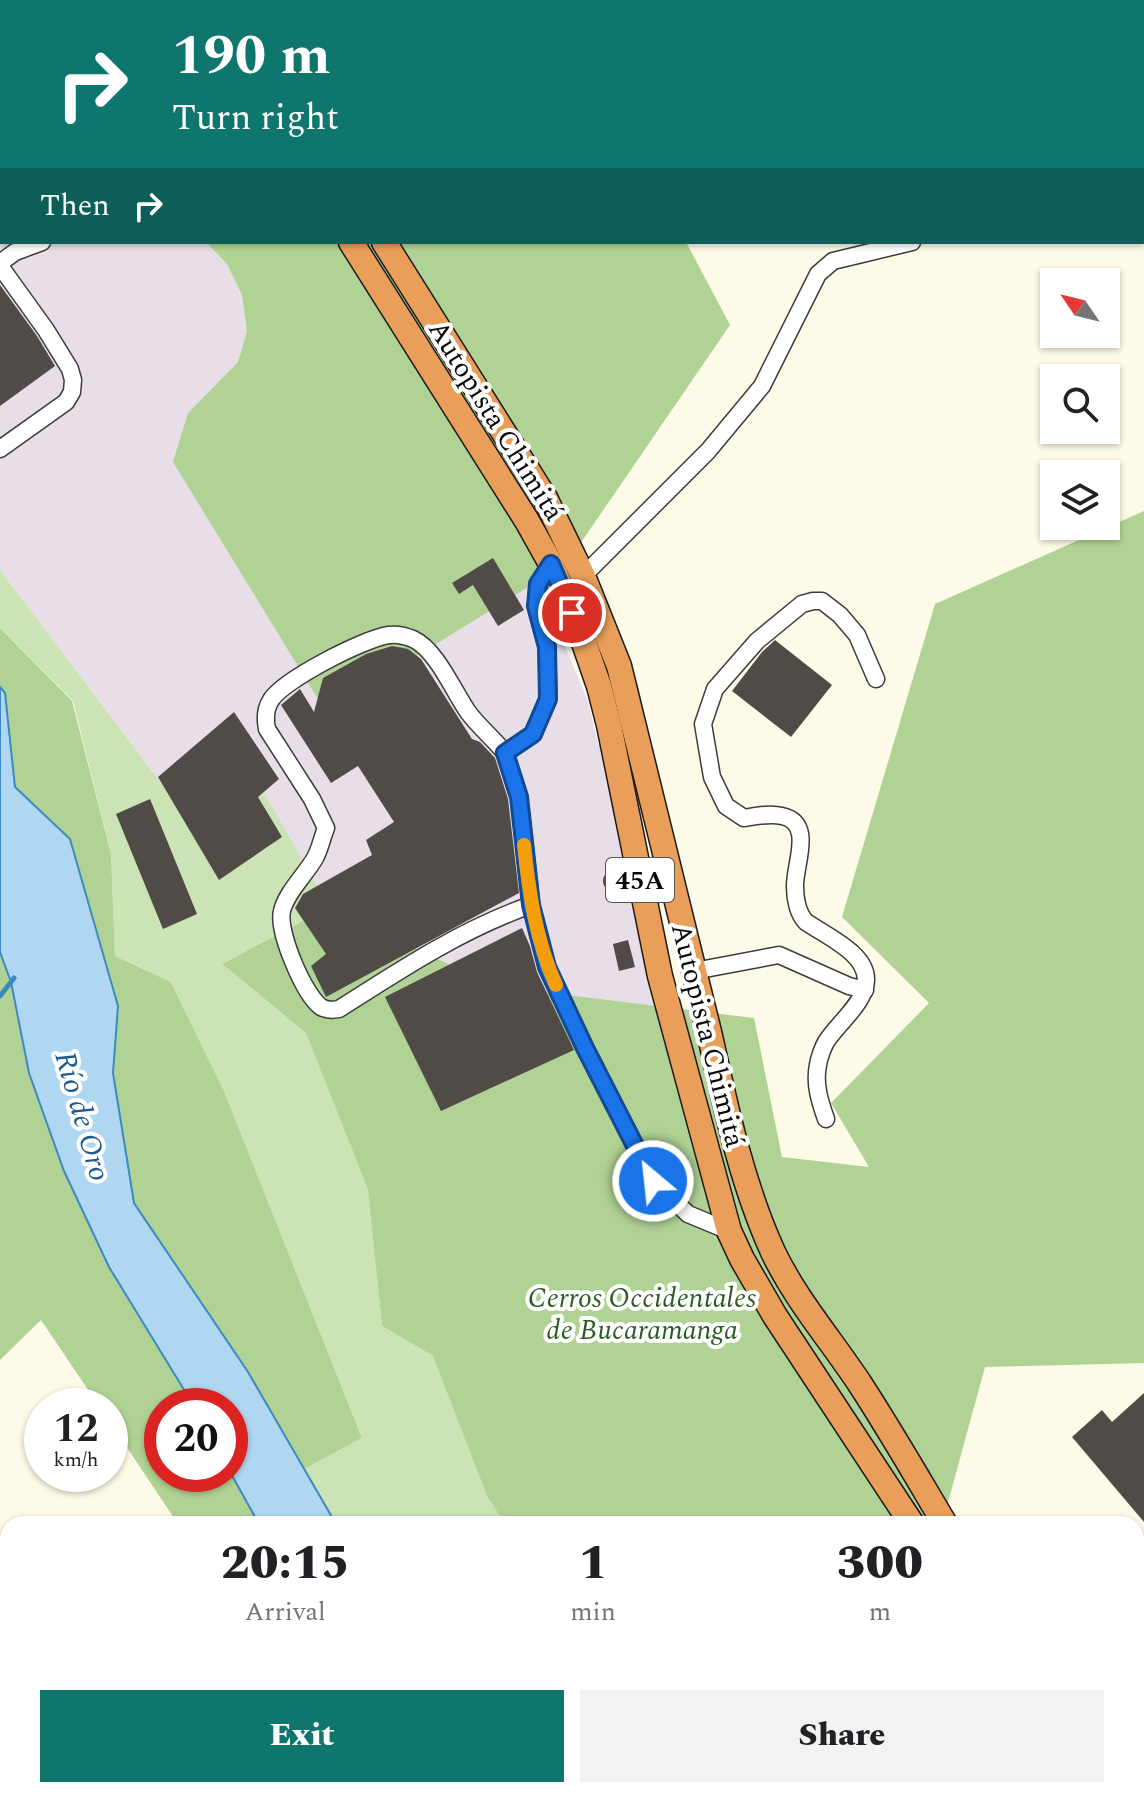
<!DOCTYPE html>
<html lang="en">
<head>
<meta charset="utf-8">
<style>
	body { margin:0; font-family:Spectral,serif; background:#f2f2f2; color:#202124; height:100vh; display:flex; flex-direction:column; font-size:30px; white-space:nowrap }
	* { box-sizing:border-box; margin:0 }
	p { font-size:26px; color:#757577 }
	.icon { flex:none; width:44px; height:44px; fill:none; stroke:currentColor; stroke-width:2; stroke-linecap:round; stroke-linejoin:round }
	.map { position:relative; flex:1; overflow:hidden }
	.side { position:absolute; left:0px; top:1516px; width:1144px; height:282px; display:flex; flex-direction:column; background:#fff; border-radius:24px 24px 0 0; box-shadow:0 2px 6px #0004 }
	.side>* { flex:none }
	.hud { position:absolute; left:0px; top:0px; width:1144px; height:244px; box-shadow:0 2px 6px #0004; background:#0f766e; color:#fff; overflow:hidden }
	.needle { width:52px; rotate:305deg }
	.buttons { position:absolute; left:1040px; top:268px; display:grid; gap:16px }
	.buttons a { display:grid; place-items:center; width:80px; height:80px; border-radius:0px; background:#fff; box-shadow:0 2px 6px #0004; font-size:40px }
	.speed { position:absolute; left:24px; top:1388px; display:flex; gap:16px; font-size:40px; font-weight:700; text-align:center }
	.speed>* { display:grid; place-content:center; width:104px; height:104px; border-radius:50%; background:#fff; box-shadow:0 2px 6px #0004; line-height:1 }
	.speed small { font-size:20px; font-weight:400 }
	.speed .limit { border:12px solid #d22; background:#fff; color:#111 }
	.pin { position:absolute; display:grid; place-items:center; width:68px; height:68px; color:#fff; margin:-34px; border:4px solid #fff; border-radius:50%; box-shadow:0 2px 8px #0007 }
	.me { position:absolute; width:88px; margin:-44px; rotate:332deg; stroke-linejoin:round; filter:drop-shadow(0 0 6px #0008) }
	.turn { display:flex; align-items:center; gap:28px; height:168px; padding:0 40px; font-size:36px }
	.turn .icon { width:104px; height:104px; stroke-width:2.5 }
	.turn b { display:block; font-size:56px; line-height:68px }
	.then { display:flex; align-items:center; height:76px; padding:0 40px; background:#0003; gap:16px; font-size:30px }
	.eta { display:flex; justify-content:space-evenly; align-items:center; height:136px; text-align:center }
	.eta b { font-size:48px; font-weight:800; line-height:56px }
	.action { display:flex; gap:16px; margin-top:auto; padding:16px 40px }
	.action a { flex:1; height:92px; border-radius:0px; background:#0f766e; color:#fff; font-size:32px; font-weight:800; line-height:92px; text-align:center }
	.action a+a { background:#f2f2f2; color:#202124 }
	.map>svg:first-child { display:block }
	.industrial { fill:#e7dee8 }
	.green { fill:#cce4b5 }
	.forest { fill:#b0d395; fill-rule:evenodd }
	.water { fill:#b0d7f1; stroke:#3d89c2; stroke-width:2 }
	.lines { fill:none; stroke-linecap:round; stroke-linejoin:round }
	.stream { stroke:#3d89c2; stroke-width:5 }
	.building { fill:#514b47 }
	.minor-casing { stroke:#3c3c3c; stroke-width:19 }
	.highway-casing { stroke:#1a1a1a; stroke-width:27 }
	.minor { stroke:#fff; stroke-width:16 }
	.highway { stroke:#e99f5a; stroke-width:24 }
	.route-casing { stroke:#114b97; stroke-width:20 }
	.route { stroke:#1a73e8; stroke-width:14 }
	.slow { stroke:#f59e0b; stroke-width:14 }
	.labels { text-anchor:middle; stroke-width:8; stroke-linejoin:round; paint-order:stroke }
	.shield { fill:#fff; stroke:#535353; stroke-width:2 }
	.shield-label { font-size:26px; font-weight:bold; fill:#090909 }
	.street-label { font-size:28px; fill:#090909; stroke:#fff }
	.park-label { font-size:28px; font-style:italic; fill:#2b5b20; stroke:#fff }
	.water-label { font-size:30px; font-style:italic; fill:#1e5b90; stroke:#fff }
</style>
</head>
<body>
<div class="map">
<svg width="1144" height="1797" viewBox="0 0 1144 1797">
	<rect width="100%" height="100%" fill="#fdfae8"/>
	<g class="industrial">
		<path d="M 0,0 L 160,0 L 161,2 L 2,2 L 2,242 L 206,242 L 227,263 L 242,295 L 247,331 L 238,362 L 188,413 L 519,537 L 588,701 L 598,744 L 601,745 L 696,1158 L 407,1311 L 156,776 L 0,570 Z"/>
		<path d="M 893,1790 L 1051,1790 L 1058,1797 L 886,1797 Z"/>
	</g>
	<g class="green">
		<path d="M 0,570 L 165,788 L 236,745 L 330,907 L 222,964 L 306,1033 L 369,1189 L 382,1326 L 433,1356 L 451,1374 L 488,1498 L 505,1524 L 336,1524 L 304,1469 L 362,1438 L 224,1091 L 171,982 L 115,956 L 111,854 L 73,701 L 0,628 Z"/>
		<path d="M 547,1790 L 734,1790 L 739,1797 L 550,1797 Z"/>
	</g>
	<g class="forest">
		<path d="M 160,0 L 556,0 L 557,2 L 161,2 Z"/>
		<path d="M 697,0 L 1077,0 L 1072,2 L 703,2 Z"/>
		<path d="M 206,242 L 686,242 L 730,325 L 567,563 L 326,712 L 173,462 L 188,413 L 238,362 L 247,331 L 242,295 L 227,264 Z"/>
		<path d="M 1144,511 L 1144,1363 L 985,1367 L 942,1524 L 505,1524 L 488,1498 L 433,1356 L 382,1326 L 368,1189 L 306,1033 L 222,964 L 330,907 L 494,986 L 754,1018 L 782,1157 L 869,1167 L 831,1103 L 929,1003 L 842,917 L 935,604 Z"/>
		<path d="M 0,628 L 72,701 L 111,854 L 115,956 L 171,982 L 224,1091 L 362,1438 L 304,1469 L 258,1521 L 259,1524 L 178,1524 L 110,1422 L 110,1406 L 99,1406 L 41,1320 L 0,1360 ZM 162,1406 L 230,1406 L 230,1474 L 162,1474 Z"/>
		<path d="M 734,1790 L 869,1790 L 865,1797 L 739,1797 Z"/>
	</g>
	<g class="water">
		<path d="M 0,687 L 5,693 L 15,787 L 70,839 L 118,1006 L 113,1073 L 134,1203 L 248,1372 L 336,1524 L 259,1524 L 230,1472 L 230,1406 L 194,1406 L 109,1267 L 64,1171 L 29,1073 L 11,982 L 0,952 Z"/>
		<path d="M 399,1790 L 502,1790 L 506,1797 L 402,1797 Z"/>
	</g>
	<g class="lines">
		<path class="stream" d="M 0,996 L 14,978"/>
	</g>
	<g class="building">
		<path d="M 0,285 L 37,336 L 55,366 L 0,406 Z"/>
		<path d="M 493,558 L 524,610 L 498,626 L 473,585 L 459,594 L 452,583 Z"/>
		<path d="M 775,640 L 832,685 L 791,737 L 732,691 L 762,652 Z"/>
		<path d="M 392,646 L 408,649 L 421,659 L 472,739 L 480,742 L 495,758 L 508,799 L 519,893 L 326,997 L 311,966 L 326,954 L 295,908 L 303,894 L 372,855 L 366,840 L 394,822 L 358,766 L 331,783 L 281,705 L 300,689 L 314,712 L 323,678 L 366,654 Z"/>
		<path d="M 234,712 L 279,779 L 258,797 L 282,837 L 219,880 L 158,777 Z"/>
		<path d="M 150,799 L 197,914 L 163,929 L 116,814 Z"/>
		<circle cx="614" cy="881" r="11"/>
		<path d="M 522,928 L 530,946 L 537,972 L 574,1050 L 441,1111 L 385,997 Z"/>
		<path d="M 628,940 L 635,967 L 619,971 L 613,944 Z"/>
		<path d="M 1144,1393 L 1144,1522 L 1072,1437 L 1102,1410 L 1112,1422 Z"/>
	</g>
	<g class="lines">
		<defs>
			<g id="minor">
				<path d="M 1142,192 L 1144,191"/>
				<path d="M 0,210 L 2,209"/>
				<path d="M 0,263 L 15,252 L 42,242"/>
				<path d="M 0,266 L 46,330 L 70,369 L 73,380 L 72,392 L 66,402 L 0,449"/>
				<path d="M 551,564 L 538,584 L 536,606 L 547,647 L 548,699 L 533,734 L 505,753 C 494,739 479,727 468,712 C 454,692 436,649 413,639 C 406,636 396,634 389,635 C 365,638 283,680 271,700 C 265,709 265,719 267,729 L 312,799 L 326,828 C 322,838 320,849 315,858 C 306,874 286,893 282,911 C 277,931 304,995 321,1007 C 326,1010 333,1010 339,1009 C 400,970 462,929 531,905 L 547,967 L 585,1048 L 653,1181 L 688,1214 L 729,1231"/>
				<path d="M 583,576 L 708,451 L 762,386 L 818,274 L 833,261 L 912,242"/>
				<path d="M 505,753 L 519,797 L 531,905"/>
				<path d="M 694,971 L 779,955 L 849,986 L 865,990"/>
				<path d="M 826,1119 C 820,1102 814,1084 818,1065 C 819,1058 823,1047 826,1042 C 843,1015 889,987 852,953 C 839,941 821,932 806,922 C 798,914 795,899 795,887 C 794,865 815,823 782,816 C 770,813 756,816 744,818 L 726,806 L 712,777 L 703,724 L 715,689 L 757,641 L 802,604 L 813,601 L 822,601 L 840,615 L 857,635 L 876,679"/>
				<path d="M 959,1797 L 963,1790"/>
			</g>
			<g id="highway">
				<path d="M 197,0 L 199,2"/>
				<path d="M 231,0 L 233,2"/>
				<path d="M 351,242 L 527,521 L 551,564 L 582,637 L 599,686 L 609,725 L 660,976 L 729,1231 L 742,1259 L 775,1316 L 912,1524"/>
				<path d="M 384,242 L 545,498 L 583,576 L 619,666 L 710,1036 C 726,1109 742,1184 773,1252 C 796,1300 831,1340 860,1384 C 890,1430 917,1477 945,1524"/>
				<path d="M 1136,1777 L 1144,1784"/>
				<path d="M 1103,1790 L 1110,1797"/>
			</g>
		</defs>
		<use href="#minor" class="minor-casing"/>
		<use href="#highway" class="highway-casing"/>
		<use href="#minor" class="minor"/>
		<use href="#highway" class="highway"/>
	</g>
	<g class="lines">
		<defs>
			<path id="route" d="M 572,613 L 551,564 L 538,584 L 536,606 L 547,647 L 548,699 L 533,734 L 505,753 L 519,797 L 531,905 L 547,967 L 585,1048 L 653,1181"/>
		</defs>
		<use href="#route" class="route-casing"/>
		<use href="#route" class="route"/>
		<path class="slow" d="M 524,845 C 529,893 536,941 556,985"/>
	</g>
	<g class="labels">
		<rect class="shield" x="606" y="858" width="68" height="44" rx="6"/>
		<g class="shield-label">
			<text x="640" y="889">45A</text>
		</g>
		<g class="street-label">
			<text transform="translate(497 420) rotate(58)" y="10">Autopista Chimitá</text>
			<text transform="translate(709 1035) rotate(76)" y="10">Autopista Chimitá</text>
		</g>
		<g class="park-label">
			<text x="642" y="1307">Cerros Occidentales<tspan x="642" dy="32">de Bucaramanga</tspan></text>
		</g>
		<g class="water-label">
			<text transform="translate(83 1116) rotate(74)" y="10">Río de Oro</text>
		</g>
	</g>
</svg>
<div class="buttons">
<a><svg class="needle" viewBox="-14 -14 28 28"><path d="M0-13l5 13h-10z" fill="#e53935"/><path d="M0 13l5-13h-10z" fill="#757577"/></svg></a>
<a><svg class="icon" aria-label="search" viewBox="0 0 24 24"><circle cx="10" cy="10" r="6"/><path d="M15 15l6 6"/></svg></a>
<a><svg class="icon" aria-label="layers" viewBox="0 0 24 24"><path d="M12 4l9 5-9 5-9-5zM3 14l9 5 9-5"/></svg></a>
</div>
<div class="speed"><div>12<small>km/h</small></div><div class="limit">20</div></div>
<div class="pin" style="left:572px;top:613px;background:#d93025"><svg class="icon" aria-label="arrive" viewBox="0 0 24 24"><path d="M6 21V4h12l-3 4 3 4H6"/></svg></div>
<svg class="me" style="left:653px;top:1181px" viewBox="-20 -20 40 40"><circle r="17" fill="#1a73e8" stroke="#fff" stroke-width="3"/><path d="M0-11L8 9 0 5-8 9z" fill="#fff"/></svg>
<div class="hud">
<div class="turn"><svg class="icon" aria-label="right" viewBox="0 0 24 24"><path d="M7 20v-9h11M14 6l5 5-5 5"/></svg><div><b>190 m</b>Turn right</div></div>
<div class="then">Then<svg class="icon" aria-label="right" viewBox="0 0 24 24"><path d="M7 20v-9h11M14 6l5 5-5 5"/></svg></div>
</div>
<section class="side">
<div class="eta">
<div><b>20:15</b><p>Arrival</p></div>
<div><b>1</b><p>min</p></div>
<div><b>300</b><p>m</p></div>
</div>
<div class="action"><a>Exit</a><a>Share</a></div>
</section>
</div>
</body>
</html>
